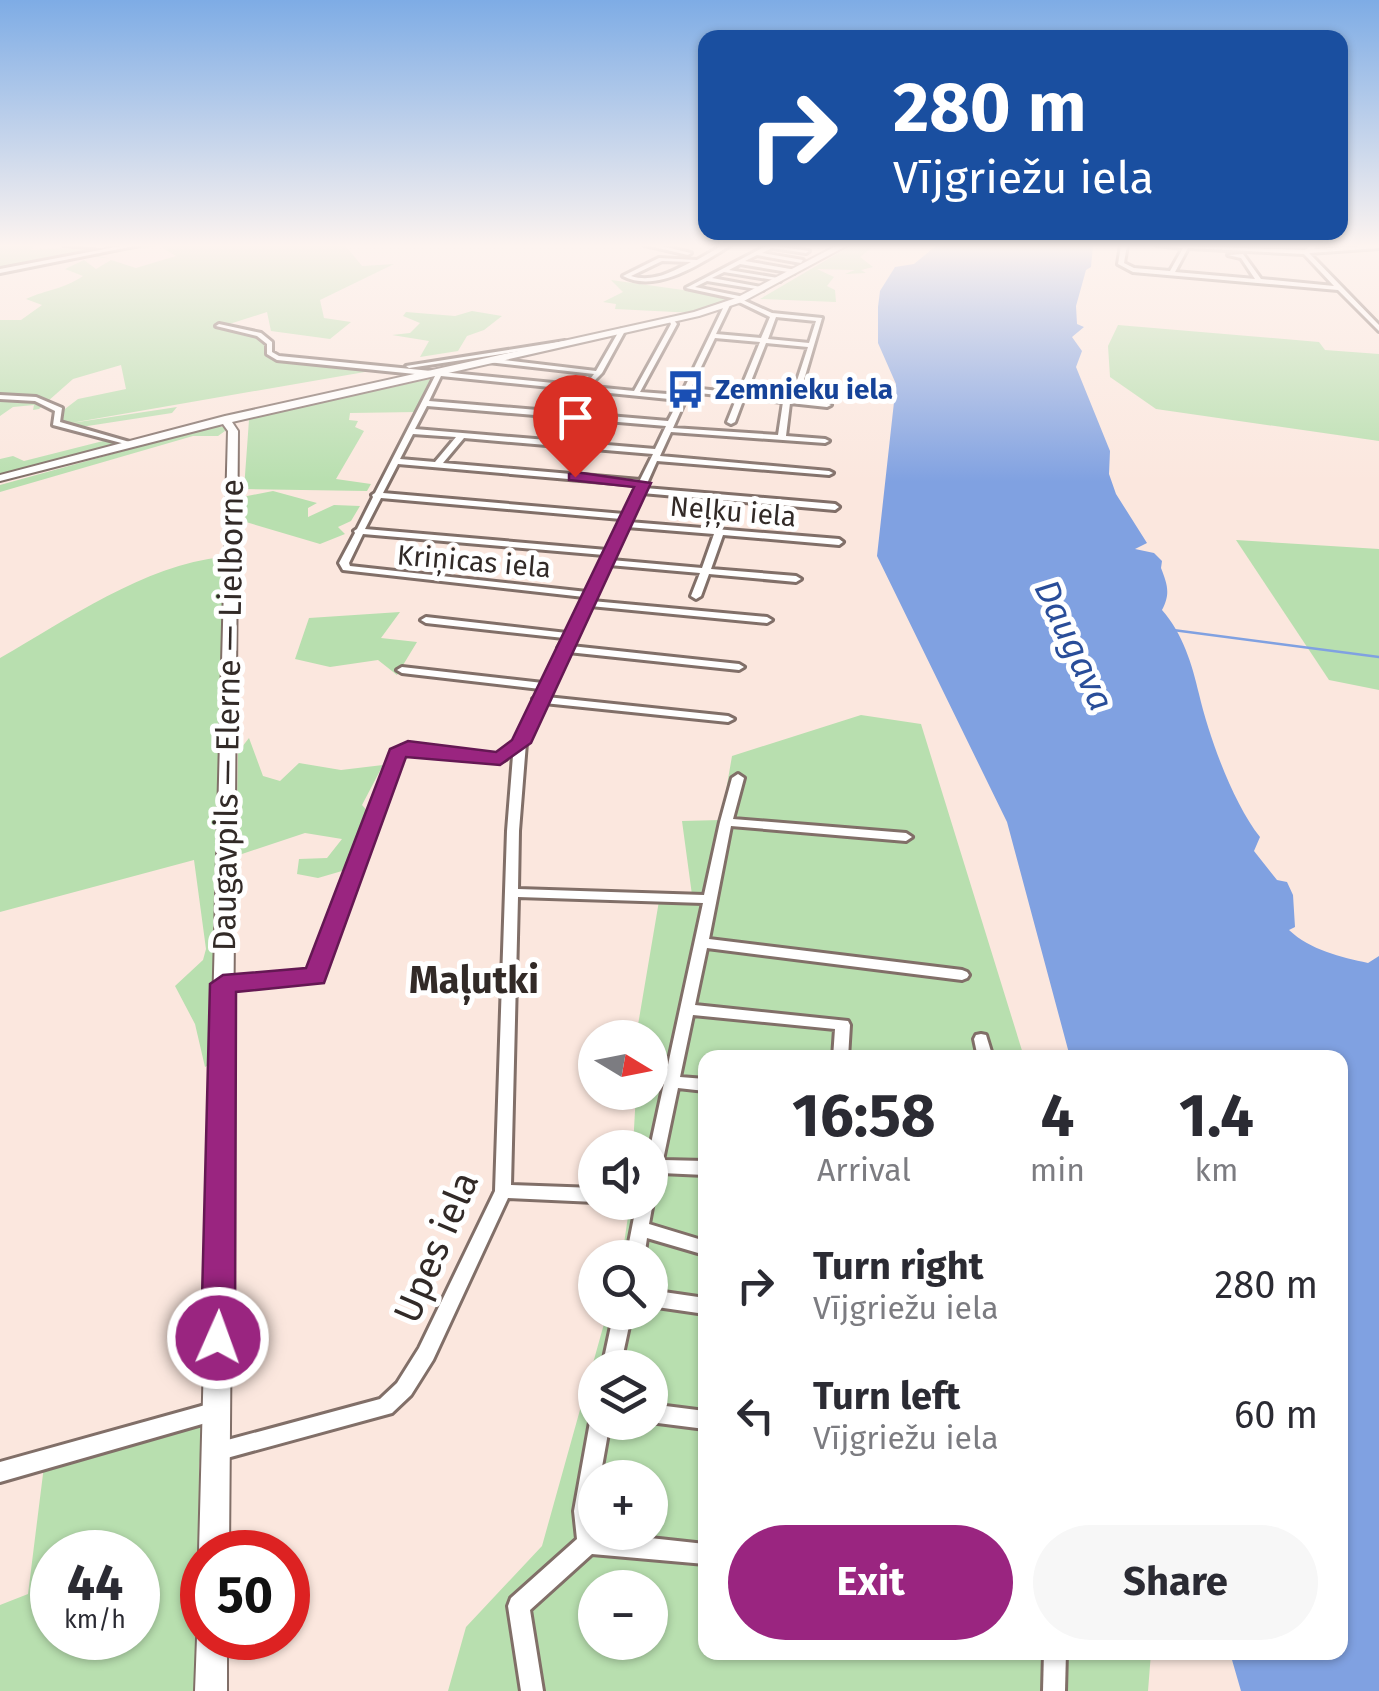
<!DOCTYPE html>
<html lang="en">
<head>
<meta charset="utf-8">
<style>
	body { margin:0; font-family:"Fira Sans",sans-serif; background:#f7f7f7; color:#2b2b33; height:100vh; display:flex; flex-direction:column; font-size:38px; white-space:nowrap }
	* { box-sizing:border-box; margin:0 }
	p { font-size:32px; color:#7c7c81 }
	.icon { flex:none; width:55px; height:55px; fill:none; stroke:currentColor; stroke-width:2; stroke-linecap:round; stroke-linejoin:round }
	.map { position:relative; flex:1; overflow:hidden }
	.side { position:absolute; left:698px; top:1050px; width:650px; height:610px; display:flex; flex-direction:column; background:#fff; border-radius:20px; box-shadow:0 2px 8px #0004 }
	.side>* { flex:none }
	.banner { position:absolute; left:698px; top:30px; width:650px; height:210px; border-radius:20px; box-shadow:0 2px 8px #0004; background:#1a4fa0; color:#fff; overflow:hidden }
	.needle { width:65px; rotate:100deg }
	.buttons { position:absolute; left:578px; top:1020px; display:grid; gap:20px }
	.buttons a { display:grid; place-items:center; width:90px; height:90px; border-radius:50%; background:#fff; box-shadow:0 2px 8px #0004; font-size:50px }
	.speed { position:absolute; left:30px; top:1530px; display:flex; gap:20px; font-size:50px; font-weight:700; text-align:center }
	.speed>* { display:grid; place-content:center; width:130px; height:130px; border-radius:50%; background:#fff; box-shadow:0 2px 8px #0004; line-height:1 }
	.speed small { font-size:25px; font-weight:400 }
	.speed .limit { border:15px solid #d22; background:#fff; color:#111 }
	.pin { position:absolute; display:grid; place-items:center; width:85px; height:85px; color:#fff; margin:-102px -42px; border-radius:50% 50% 50% 0; rotate:-45deg; box-shadow:0 0 10px #0007 }
	.pin .icon { rotate:45deg }
	.me { position:absolute; width:110px; margin:-55px; rotate:2deg; stroke-linejoin:round; filter:drop-shadow(0 0 8px #0008) }
	.turn { display:flex; align-items:center; gap:35px; height:210px; padding:0 30px; font-size:45px }
	.turn .icon { width:130px; height:130px; stroke-width:2.5 }
	.turn b { display:block; font-size:70px; line-height:85px }
	.eta { display:flex; justify-content:space-evenly; align-items:center; height:170px; text-align:center }
	.eta b { font-size:60px; font-weight:700; line-height:70px }
	.button { display:flex; gap:20px; margin-top:auto; padding:20px 30px }
	.button a { flex:1; height:115px; border-radius:60px; background:#9a2580; color:#fff; font-size:40px; font-weight:700; line-height:115px; text-align:center }
	.button a+a { background:#f7f7f7; color:#2b2b33 }
	ul { padding:0; list-style:none }
	li { display:flex; align-items:center; gap:30px; height:130px; padding:0 30px }
	li div { flex:1 }
	li b { display:block; font-size:38px }
	li em { font-style:normal }
	.map>svg:first-child { display:block }
	.green { fill:#b8dfaf; fill-rule:evenodd }
	.water { fill:#80a1e1 }
	.lines { fill:none; stroke-linecap:round; stroke-linejoin:round }
	.stream { stroke:#80a1e1; stroke-width:2.5 }
	.minor-casing { stroke:#816f68; stroke-width:6 }
	.major-casing { stroke:#816f68; stroke-width:4 }
	.minor { fill:#fff; fill-rule:evenodd }
	.major { fill:#fff; fill-rule:evenodd }
	.route { fill:#9a2580; stroke:#641853; stroke-width:2.5 }
	.labels { text-anchor:middle; stroke-width:10; stroke-linejoin:round; paint-order:stroke }
	.far-transit-label { font-size:28px; font-weight:bold; fill:#164399; stroke:#fff; text-anchor:start }
	.far-street-label { font-size:28px; fill:#322a27; stroke:#fff }
	.street-label { font-size:32px; fill:#322a27; stroke:#fff }
	.water-label { font-size:35px; font-style:italic; fill:#294d99; stroke:#fff }
	.quarter-label { font-size:38px; font-weight:bold; fill:#322a27; stroke:#fff }
	.near-street-label { font-size:38px; fill:#322a27; stroke:#fff }
</style>
</head>
<body>
<div class="map">
<svg width="1379" height="1691" viewBox="0 0 1379 1691">
	<rect width="100%" height="100%" fill="#fbe7de"/>
	<g class="green">
		<path d="M 0,245 L 34,245 L 31,250 L 129,245 L 94,255 L 111,259 L 86,255 L 0,270 Z"/>
		<path d="M 138,245 L 345,245 L 362,266 L 394,264 L 320,300 L 324,318 L 351,322 L 330,339 L 271,331 L 267,312 L 220,327 L 260,337 L 271,358 L 382,369 L 65,424 L 177,407 L 172,413 L 81,427 L 60,424 L 61,412 L 78,399 L 126,389 L 121,365 L 73,379 L 39,409 L 33,410 L 34,405 L 13,407 L 0,416 L 0,320 L 21,320 L 42,305 L 26,299 C 48,289 62,290 83,276 L 65,269 L 84,260 L 96,269 L 111,260 L 136,268 L 176,256 L 160,246 L 117,252 Z"/>
		<path d="M 852,245 L 875,245 L 860,257 L 873,267 L 861,270 L 866,273 L 845,274 L 855,270 L 817,269 L 834,277 L 827,286 L 835,290 L 836,302 L 760,299 Z"/>
		<path d="M 611,280 L 734,297 L 736,299 L 695,313 L 615,309 L 616,304 L 603,302 L 623,292 Z"/>
		<path d="M 472,311 L 502,316 L 484,330 L 467,336 L 458,351 L 420,357 L 429,341 L 392,335 L 410,333 L 420,323 L 403,316 L 406,312 L 455,316 Z"/>
		<path d="M 1118,325 L 1319,342 L 1325,350 L 1379,354 L 1379,441 L 1156,409 L 1110,377 L 1108,346 Z"/>
		<path d="M 434,378 L 417,412 L 350,413 L 349,420 L 358,421 L 355,427 L 364,431 L 336,479 L 371,484 L 367,491 L 244,489 L 249,420 L 234,422 Z"/>
		<path d="M 210,427 L 224,427 L 225,431 L 218,436 L 193,436 L 0,492 L 0,485 Z"/>
		<path d="M 111,439 L 122,443 L 0,476 L 0,459 L 13,456 L 24,461 Z"/>
		<path d="M 273,491 L 317,503 L 308,508 L 308,517 L 334,505 L 360,506 L 351,521 L 338,527 L 345,534 L 320,544 L 246,522 L 242,497 Z"/>
		<path d="M 1236,540 L 1379,549 L 1379,690 L 1329,680 Z"/>
		<path d="M 223,557 L 216,1061 L 205,1067 L 195,1024 L 175,986 L 203,960 L 206,949 L 194,860 L 0,912 L 0,658 C 67,620 144,565 223,557 Z"/>
		<path d="M 400,612 L 381,638 L 417,642 L 397,675 L 378,660 L 330,667 L 295,659 L 309,618 Z"/>
		<path d="M 861,715 L 921,724 L 1024,1057 L 705,1058 L 705,1652 L 1151,1653 L 1148,1691 L 448,1691 L 466,1627 L 542,1546 L 607,1313 L 650,1312 L 650,1258 L 622,1257 L 630,1203 L 650,1202 L 650,1148 L 633,1147 L 636,1093 L 650,1092 L 650,1038 L 638,1037 L 638,1025 L 660,895 L 692,895 L 682,821 L 721,820 L 732,756 ZM 595,1368 L 650,1368 L 650,1422 L 595,1422 ZM 595,1478 L 650,1478 L 650,1532 L 595,1532 ZM 595,1588 L 650,1588 L 650,1642 L 595,1642 Z"/>
		<path d="M 249,738 L 263,776 L 280,781 L 299,763 L 341,770 L 383,765 L 362,805 L 379,824 L 366,864 L 318,878 L 297,874 L 299,859 L 327,858 L 342,839 L 305,833 L 236,856 L 238,752 Z"/>
		<path d="M 205,1424 L 199,1467 L 198,1691 L 0,1691 L 0,1605 L 28,1594 L 44,1466 ZM 52,1552 L 138,1552 L 138,1638 L 52,1638 Z"/>
	</g>
	<path class="water" d="M 937,245 L 1093,245 L 1091,267 L 1086,270 L 1076,306 L 1077,324 L 1084,327 L 1072,337 L 1082,351 L 1076,367 L 1110,451 L 1109,474 L 1116,494 L 1147,543 L 1135,549 L 1154,553 L 1162,561 L 1161,568 C 1167,584 1171,593 1162,610 C 1183,634 1192,664 1199,694 C 1209,737 1233,803 1260,837 L 1254,851 L 1277,880 L 1287,882 L 1293,895 L 1295,927 L 1289,930 C 1310,950 1341,957 1368,963 L 1379,956 L 1379,1691 L 1241,1691 L 1230,1653 L 1340,1652 L 1340,1058 L 1070,1057 L 1007,822 L 877,556 L 896,384 L 878,343 L 878,307 L 880,291 L 895,267 L 914,264 Z"/>
	<g class="lines">
		<path class="stream" d="M 1173,630 L 1379,657"/>
		<defs>
			<g id="minor">
				<path d="M 64,245 L 105,245 L 106,246 L 103,248 Z"/>
				<path d="M 126,245 L 139,245 L 0,273 L 0,269 Z"/>
				<path d="M 645,245 L 657,245 L 691,253 L 688,255 Z"/>
				<path d="M 723,245 L 731,245 C 701,263 657,294 623,276 L 659,258 L 697,260 ZM 662,261 L 691,262 C 672,272 652,283 631,276 Z"/>
				<path d="M 768,245 L 809,251 L 806,253 L 772,248 L 762,253 L 803,260 L 801,263 L 757,255 L 745,261 L 796,270 L 794,273 L 740,264 L 729,270 L 778,278 L 780,281 L 724,272 L 712,278 L 761,287 L 763,290 L 707,281 L 695,287 L 744,297 L 743,300 L 772,313 L 822,318 L 798,400 L 827,403 L 831,405 L 827,407 L 790,403 L 786,436 L 825,439 L 829,441 L 825,443 L 671,432 L 660,456 L 829,471 L 833,473 L 829,475 L 657,461 L 645,488 L 835,504 L 839,507 L 835,510 L 642,493 L 629,522 L 839,539 L 843,542 L 839,545 L 723,535 L 711,569 L 796,576 L 801,579 L 796,582 L 709,574 L 701,596 L 696,599 L 691,596 L 700,573 L 609,565 L 592,601 L 767,617 L 772,620 L 767,623 L 590,606 L 571,646 L 739,664 L 744,667 L 739,670 L 568,652 L 547,697 L 728,716 L 734,719 L 728,722 L 544,703 L 526,743 L 519,831 L 518,889 L 704,895 L 720,822 L 732,778 L 738,774 L 744,778 L 733,819 L 906,833 L 912,837 L 906,841 L 731,826 L 709,939 L 962,970 L 967,972 L 969,975 L 967,978 L 962,980 L 707,948 L 695,1005 L 848,1021 L 850,1025 L 848,1058 L 833,1058 L 835,1029 L 693,1015 L 680,1077 L 705,1079 L 705,1091 L 678,1088 L 663,1160 L 705,1161 L 705,1175 L 661,1173 L 656,1190 L 650,1192 L 650,1148 L 703,903 L 518,897 L 511,1185 L 595,1188 L 595,1202 L 508,1198 L 433,1360 L 411,1395 L 392,1413 L 216,1461 L 209,1459 L 206,1452 L 209,1445 L 380,1399 L 397,1383 L 419,1348 L 495,1191 L 507,831 L 514,743 L 534,701 L 533,699 L 537,696 L 540,689 L 402,673 L 397,670 L 402,667 L 543,683 L 559,650 L 558,648 L 564,638 L 426,623 L 421,620 L 426,617 L 567,633 L 584,597 L 343,570 L 339,563 L 355,533 L 354,531 L 357,529 L 373,497 L 372,495 L 375,493 L 435,376 L 277,360 L 267,354 L 267,344 L 257,336 L 216,326 L 219,324 L 261,333 L 272,342 L 272,352 L 279,356 L 634,391 L 671,324 L 669,320 L 672,318 L 677,324 L 640,392 L 681,395 L 725,304 L 730,305 L 716,334 L 761,338 L 770,317 L 737,301 L 737,299 L 686,288 ZM 776,317 L 816,321 L 809,343 L 768,339 ZM 715,338 L 760,342 L 739,393 L 691,388 ZM 766,343 L 808,347 L 791,399 L 746,394 ZM 441,376 L 679,400 L 668,421 L 429,401 ZM 689,392 L 737,397 L 727,422 L 731,424 L 735,422 L 744,398 L 783,402 L 778,435 L 673,428 ZM 427,406 L 666,426 L 655,449 L 415,429 ZM 413,434 L 456,437 L 435,462 L 400,459 ZM 464,438 L 653,454 L 640,480 L 443,463 ZM 398,464 L 638,485 L 624,514 L 383,493 ZM 381,498 L 621,519 L 607,550 L 365,529 ZM 627,527 L 714,534 L 702,568 L 611,560 ZM 363,534 L 604,555 L 587,592 L 350,566 L 349,563 Z"/>
				<path d="M 1121,245 L 1127,245 L 1124,263 L 1134,268 L 1170,271 L 1183,248 L 1157,245 L 1305,250 L 1312,245 L 1318,245 L 1314,249 L 1379,245 L 1379,248 L 1309,253 L 1379,325 L 1379,331 L 1338,290 L 1133,272 L 1118,264 ZM 1188,248 L 1304,254 L 1334,286 L 1261,279 L 1243,254 L 1228,255 L 1241,258 L 1255,279 L 1175,272 Z"/>
				<path d="M 622,329 L 625,331 L 602,373 L 595,380 L 591,378 L 594,374 L 488,362 L 485,360 L 488,358 L 596,371 L 619,331 Z"/>
				<path d="M 565,341 L 568,343 L 567,344 L 409,368 L 406,366 Z"/>
				<path d="M 0,395 L 36,397 L 62,408 L 60,422 L 133,443 L 129,445 L 53,425 L 55,411 L 35,401 L 0,399 Z"/>
				<path d="M 409,744 L 500,756 L 506,759 L 500,762 L 411,751 L 402,755 L 320,980 L 223,989 L 218,987 L 216,984 L 218,981 L 223,979 L 310,973 L 391,753 Z"/>
				<path d="M 981,1034 L 986,1035 L 993,1058 L 978,1058 L 974,1039 L 976,1035 Z"/>
				<path d="M 650,1197 L 653,1202 L 649,1224 L 705,1241 L 705,1255 L 647,1238 L 644,1258 L 626,1258 L 637,1202 L 650,1202 Z"/>
				<path d="M 650,1290 L 705,1298 L 705,1314 L 650,1306 Z"/>
				<path d="M 614,1312 L 632,1312 L 620,1368 L 602,1368 Z"/>
				<path d="M 216,1402 L 223,1405 L 226,1411 L 223,1417 L 216,1420 L 0,1482 L 0,1462 Z"/>
				<path d="M 650,1404 L 705,1411 L 705,1429 L 650,1422 Z"/>
				<path d="M 595,1415 L 595,1422 L 610,1422 L 600,1478 L 595,1478 L 595,1532 L 705,1544 L 705,1564 L 592,1554 L 530,1610 L 543,1691 L 521,1691 L 508,1606 L 511,1598 L 577,1539 L 574,1511 L 590,1422 Z"/>
				<path d="M 1044,1652 L 1066,1652 L 1065,1691 L 1043,1691 Z"/>
			</g>
			<g id="major">
				<path d="M 838,245 L 848,245 L 742,302 L 699,316 L 232,422 L 238,431 L 229,1552 L 202,1552 L 202,1559 L 199,1552 L 228,431 L 223,424 L 0,481 L 0,475 L 225,416 L 694,312 L 736,298 Z"/>
				<path d="M 202,1627 L 202,1638 L 227,1638 L 227,1691 L 195,1691 L 197,1638 Z"/>
			</g>
		</defs>
		<use href="#minor" class="minor-casing"/>
		<use href="#major" class="major-casing"/>
		<use href="#minor" class="minor"/>
		<use href="#major" class="major"/>
	</g>
	<linearGradient id="sky" x2="0" y2="1"><stop stop-color="#7eace5"/><stop offset="0.51" stop-color="#fdf4f0"/><stop offset="1" stop-color="#fdf4f0" stop-opacity="0"/></linearGradient>
	<rect width="1379" height="482" fill="url(#sky)"/>
	<path class="route" d="M 575,472 L 651,483 L 531,743 L 500,765 L 406,757 L 324,983 L 236,992 L 235,1338 L 230,1349 L 218,1353 L 206,1349 L 201,1338 L 210,984 L 223,975 L 306,968 L 390,749 L 408,741 L 496,752 L 512,740 L 634,487 L 569,480 L 569,474 Z"/>
	<defs>
		<symbol id="bus-bare" viewBox="-9 -9 18 18"><path d="M-5-6H5V4H4V6H2V4H-2V6H-4V4H-5ZM-3.5-4V0h7V-4ZM-3.5 1.2v1.5H-2V1.2ZM2 1.2v1.5H3.5V1.2Z" fill="#1a4fb4" stroke="#fff" stroke-width="2.5" paint-order="stroke"/></symbol>
	</defs>
	<g fill-rule="evenodd">
		<use href="#bus-bare" x="658" y="362" width="55" height="55"/>
	</g>
	<g class="labels">
		<g class="far-transit-label">
			<text x="715" y="399">Zemnieku iela</text>
		</g>
		<g class="far-street-label">
			<text transform="translate(733 511) rotate(5)" y="10">Neļķu iela</text>
			<text transform="translate(474 561) rotate(5)" y="10">Kriņicas iela</text>
		</g>
		<g class="street-label">
			<text transform="translate(228 715) rotate(-89)" y="11">Daugavpils — Elerne — Lielborne</text>
		</g>
		<g class="water-label">
			<text transform="translate(1074 645) rotate(65)" y="12">Daugava</text>
		</g>
		<g class="quarter-label">
			<text x="474" y="993">Maļutki</text>
		</g>
		<g class="near-street-label">
			<text transform="translate(436 1247) rotate(-67)" y="13">Upes iela</text>
		</g>
	</g>
</svg>
<div class="buttons">
<a><svg class="needle" viewBox="-14 -14 28 28"><path d="M0-13l5 13h-10z" fill="#e53935"/><path d="M0 13l5-13h-10z" fill="#7c7c81"/></svg></a>
<a><svg class="icon" aria-label="sound" viewBox="0 0 24 24"><path d="M4 9h4l5-4v14l-5-4H4zM17 9q2 3 0 6"/></svg></a>
<a><svg class="icon" aria-label="search" viewBox="0 0 24 24"><circle cx="10" cy="10" r="6"/><path d="M15 15l6 6"/></svg></a>
<a><svg class="icon" aria-label="layers" viewBox="0 0 24 24"><path d="M12 4l9 5-9 5-9-5zM3 14l9 5 9-5"/></svg></a>
<a>+</a>
<a>−</a>
</div>
<div class="speed"><div>44<small>km/h</small></div><div class="limit">50</div></div>
<div class="pin" style="left:575px;top:477px;background:#d93025"><svg class="icon" aria-label="arrive" viewBox="0 0 24 24"><path d="M6 21V4h12l-3 4 3 4H6"/></svg></div>
<svg class="me" style="left:218px;top:1338px" viewBox="-20 -20 40 40"><circle r="17" fill="#9a2580" stroke="#fff" stroke-width="3"/><path d="M0-11L8 9 0 5-8 9z" fill="#fff"/></svg>
<div class="banner">
<div class="turn"><svg class="icon" aria-label="right" viewBox="0 0 24 24"><path d="M7 20v-9h11M14 6l5 5-5 5"/></svg><div><b>280 m</b>Vījgriežu iela</div></div>
</div>
<section class="side">
<div class="eta">
<div><b>16:58</b><p>Arrival</p></div>
<div><b>4</b><p>min</p></div>
<div><b>1.4</b><p>km</p></div>
</div>
<ul>
<li><svg class="icon" aria-label="right" viewBox="0 0 24 24"><path d="M7 20v-9h11M14 6l5 5-5 5"/></svg><div><b>Turn right</b><p>Vījgriežu iela</p></div><em>280 m</em></li>
<li><svg class="icon" aria-label="left" viewBox="0 0 24 24"><path d="M17 20v-9H6M10 6l-5 5 5 5"/></svg><div><b>Turn left</b><p>Vījgriežu iela</p></div><em>60 m</em></li>
</ul>
<div class="button"><a>Exit</a><a>Share</a></div>
</section>
</div>
</body>
</html>
